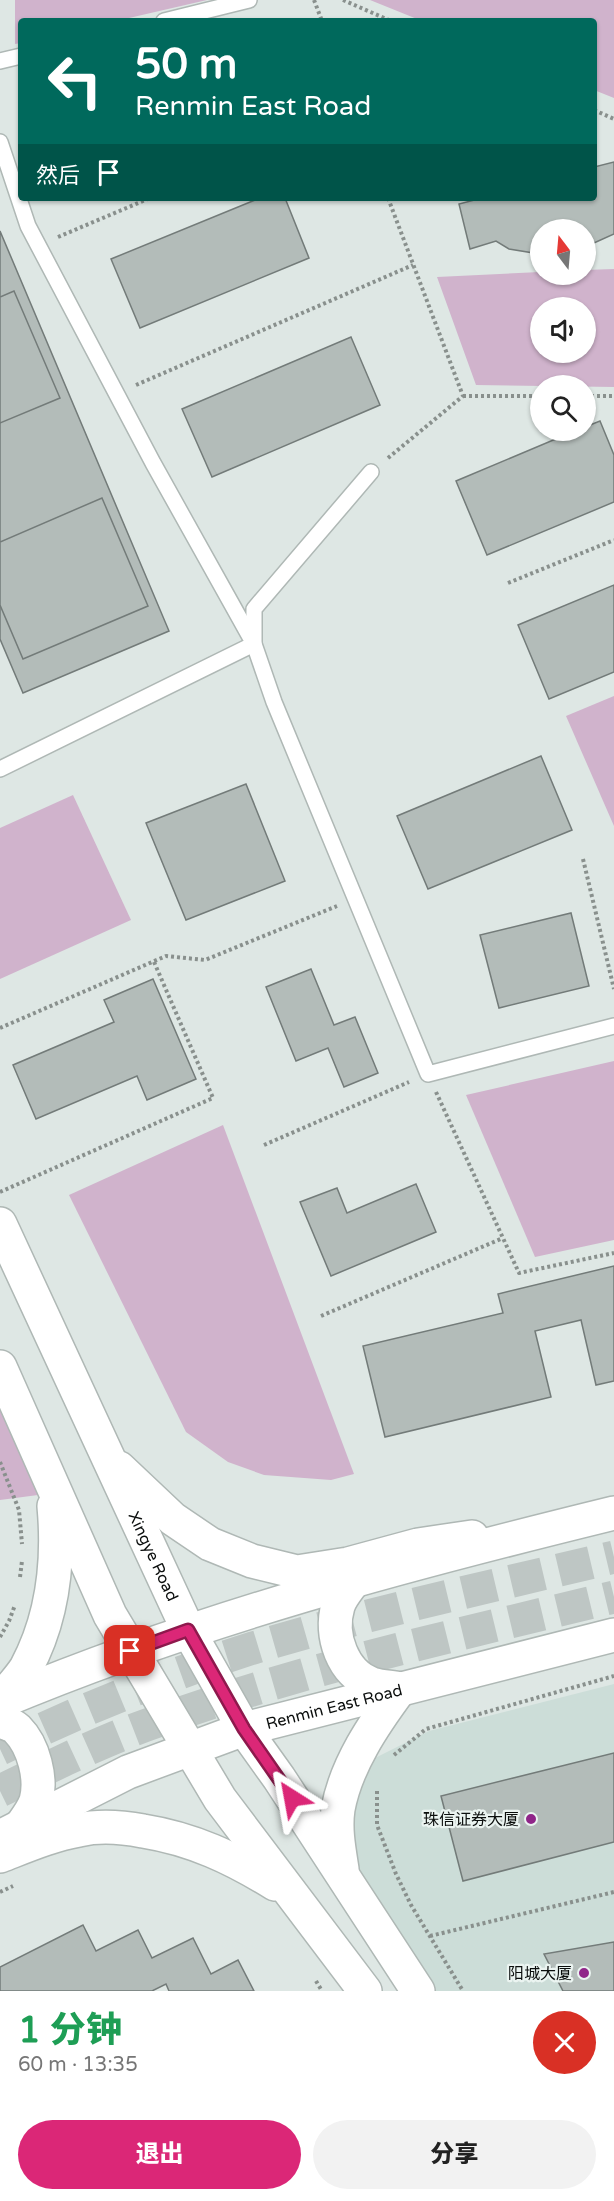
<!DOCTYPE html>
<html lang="zh">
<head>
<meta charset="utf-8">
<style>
	body { margin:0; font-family:"Varela Round","Noto Sans SC",sans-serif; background:#f2f2f2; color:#222; height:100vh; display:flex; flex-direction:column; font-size:22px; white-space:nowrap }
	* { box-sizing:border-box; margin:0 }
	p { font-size:20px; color:#767676 }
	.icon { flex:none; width:33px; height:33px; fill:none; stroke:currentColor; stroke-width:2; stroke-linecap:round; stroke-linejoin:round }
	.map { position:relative; height:1991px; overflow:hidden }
	.side { display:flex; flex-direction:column; background:#fff; flex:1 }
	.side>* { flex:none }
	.top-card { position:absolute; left:18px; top:18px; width:579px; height:183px; border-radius:6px; box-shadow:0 2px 4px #0004; background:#00695c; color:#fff; overflow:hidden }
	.needle { width:39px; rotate:344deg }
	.fabs { position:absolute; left:530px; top:219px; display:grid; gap:12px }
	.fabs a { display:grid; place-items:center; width:66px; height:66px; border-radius:50%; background:#fff; box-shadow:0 2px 4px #0004; font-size:30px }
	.pin { position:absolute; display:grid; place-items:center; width:51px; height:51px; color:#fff; margin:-26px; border-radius:12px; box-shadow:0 3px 9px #0006 }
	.me { position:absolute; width:66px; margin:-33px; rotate:326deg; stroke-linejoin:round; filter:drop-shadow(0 0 4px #0008) }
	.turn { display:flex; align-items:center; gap:21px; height:126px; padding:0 18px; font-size:27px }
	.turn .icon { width:78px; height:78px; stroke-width:2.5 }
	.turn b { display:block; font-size:42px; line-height:51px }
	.then { display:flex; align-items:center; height:57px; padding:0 18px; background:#0003; gap:12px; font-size:22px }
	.round { display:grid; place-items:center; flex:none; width:63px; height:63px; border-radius:32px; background:#f2f2f2 }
	.head { display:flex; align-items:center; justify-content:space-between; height:102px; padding:0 18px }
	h1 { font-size:36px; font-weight:800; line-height:45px; color:#1e9e55 }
	.primary-button { display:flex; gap:12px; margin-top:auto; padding:12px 18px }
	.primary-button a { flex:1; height:69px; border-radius:36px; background:#db2777; color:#fff; font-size:24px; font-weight:800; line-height:69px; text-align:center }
	.primary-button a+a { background:#f2f2f2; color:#222 }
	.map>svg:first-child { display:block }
	.built { fill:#ccddd8 }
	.green { fill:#d0b3cc; fill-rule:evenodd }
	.building { fill:#b3bcb9; stroke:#737b79; stroke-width:1.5 }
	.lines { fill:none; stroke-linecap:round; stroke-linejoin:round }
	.primary-tunnel { stroke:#bec6c4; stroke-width:33; stroke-dasharray:33 16; stroke-linecap:butt }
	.lane-casing { stroke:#afb8b5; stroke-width:18 }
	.secondary-casing { stroke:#afb8b5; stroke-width:36 }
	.primary-casing { stroke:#afb8b5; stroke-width:36 }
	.path { stroke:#89908d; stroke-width:4; stroke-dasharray:3 3; stroke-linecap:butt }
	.lane { stroke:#fff; stroke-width:15 }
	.secondary { stroke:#fff; stroke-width:33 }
	.primary { stroke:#fff; stroke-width:33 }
	.route-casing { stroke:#8e194d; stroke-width:15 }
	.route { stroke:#db2777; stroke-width:10 }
	.poi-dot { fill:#902589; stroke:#ebf4f1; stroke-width:2 }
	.labels { text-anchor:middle; stroke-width:4.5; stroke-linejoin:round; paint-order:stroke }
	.street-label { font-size:16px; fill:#0b0e0d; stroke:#ebf4f1 }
	.poi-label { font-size:16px; fill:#0b0e0d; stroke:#ebf4f1; text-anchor:end }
</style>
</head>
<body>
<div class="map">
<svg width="614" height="1991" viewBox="0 0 614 1991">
	<rect width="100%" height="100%" fill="#dee7e4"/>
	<path class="built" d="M 614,1684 L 614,1991 L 419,1991 L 344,1877 L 351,1770 L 429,1731 Z"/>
	<g class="green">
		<path d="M 15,0 L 207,0 L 116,21 L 21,21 L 21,43 L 15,44 Z"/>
		<path d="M 370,0 L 614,0 L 614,98 L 594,90 L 594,21 L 422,21 Z"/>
		<path d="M 614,269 L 614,387 L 476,385 L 437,277 L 540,272 L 540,274 L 585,274 L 585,270 ZM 540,308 L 585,308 L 585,352 L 540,352 Z"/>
		<path d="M 614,696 L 614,826 L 566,716 Z"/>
		<path d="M 73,795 L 131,920 L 0,979 L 0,828 Z"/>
		<path d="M 614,1061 L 614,1240 L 535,1257 L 466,1095 Z"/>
		<path d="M 223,1125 L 354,1474 L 331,1480 L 264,1475 L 228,1462 L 186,1432 L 69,1195 Z"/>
		<path d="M 0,1409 L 38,1495 L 0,1500 Z"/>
	</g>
	<g class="building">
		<path d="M 614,162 L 614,234 L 585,247 L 585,230 L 540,230 L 540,254 L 509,249 L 496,241 L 470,249 L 459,204 L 482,198 L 594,198 L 594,167 Z"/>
		<path d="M 260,198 L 285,198 L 309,258 L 140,328 L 111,259 Z"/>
		<path d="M 0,231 L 169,631 L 23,693 L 0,639 Z"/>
		<path d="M 14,291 L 60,398 L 0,423 L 0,297 Z"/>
		<path d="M 351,337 L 380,405 L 212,477 L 182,409 Z"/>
		<path d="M 600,421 L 614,455 L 614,502 L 487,555 L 456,481 L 577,430 L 585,430 L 585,427 Z"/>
		<path d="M 102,498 L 148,606 L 23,659 L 0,605 L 0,542 Z"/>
		<path d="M 614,585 L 614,672 L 549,699 L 518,625 Z"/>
		<path d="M 541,756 L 572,830 L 428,889 L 397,816 Z"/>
		<path d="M 246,784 L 285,881 L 186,920 L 146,823 Z"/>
		<path d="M 571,913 L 589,986 L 499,1008 L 480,935 Z"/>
		<path d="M 311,969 L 334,1025 L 355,1017 L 378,1073 L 344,1087 L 328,1048 L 296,1061 L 266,987 Z"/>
		<path d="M 153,979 L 196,1079 L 147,1100 L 137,1076 L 36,1119 L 13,1065 L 114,1022 L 104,1000 Z"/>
		<path d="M 416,1184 L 436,1232 L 331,1276 L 300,1202 L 337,1188 L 347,1213 Z"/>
		<path d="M 614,1266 L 614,1381 L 596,1385 L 581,1320 L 535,1331 L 551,1397 L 385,1437 L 363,1346 L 503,1313 L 498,1294 Z"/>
		<path d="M 614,1753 L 614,1842 L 463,1881 L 441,1796 Z"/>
		<path d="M 83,1925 L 96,1951 L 138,1930 L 152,1958 L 193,1938 L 211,1974 L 238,1960 L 254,1991 L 169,1991 L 166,1984 L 152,1991 L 0,1991 L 0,1967 Z"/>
		<path d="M 614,1942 L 614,1991 L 563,1991 L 544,1954 Z"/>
	</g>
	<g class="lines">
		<g class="primary-tunnel">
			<path d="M 0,1749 C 81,1710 167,1675 253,1648 C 371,1612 494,1586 614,1557"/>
			<path d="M 0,1791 C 52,1766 103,1740 158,1721 C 306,1668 461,1634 614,1597"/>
		</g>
		<defs>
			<g id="lane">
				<path d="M 164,21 L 249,0"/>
				<path d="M 0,61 L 21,56"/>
				<path d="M 0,142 L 28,226 L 153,463 L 254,644 L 0,769"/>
				<path d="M 371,472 L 254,609 L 254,644 L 274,702 L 428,1074 L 614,1026"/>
			</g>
			<g id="secondary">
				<path id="s1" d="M 0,1224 L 188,1630 L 244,1729 L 279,1778 L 418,1991"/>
				<path d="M 0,1367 L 110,1615 L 220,1799 L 365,1991"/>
				<path d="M 119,1468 L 173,1519 L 210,1544 L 252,1561 L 297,1572 L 348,1564 L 418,1545 L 472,1537"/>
				<path d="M 0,1701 C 8,1690 19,1679 26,1668 C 53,1618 59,1561 54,1506"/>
				<path d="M 0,1856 C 26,1846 51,1835 79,1830 C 100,1825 122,1827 143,1831 C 193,1839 233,1858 275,1884"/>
				<path d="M 342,1869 C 339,1850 335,1829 338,1809 C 346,1765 374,1724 400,1689"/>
			</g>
			<g id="primary">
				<path d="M 355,1579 C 349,1588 341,1596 338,1606 C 329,1635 343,1674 372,1684 C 381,1687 391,1687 400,1689"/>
				<path d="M 0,1702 C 198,1619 406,1564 614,1513"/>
				<path d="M 0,1721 C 5,1723 13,1725 17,1729 C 34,1746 42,1779 36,1801 C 33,1810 26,1819 21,1826"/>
				<path id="s2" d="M 0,1837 L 128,1772 L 244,1729 L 614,1635"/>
			</g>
		</defs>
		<use href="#lane" class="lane-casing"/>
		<use href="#secondary" class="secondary-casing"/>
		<use href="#primary" class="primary-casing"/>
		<g class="path">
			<path d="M 314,0 L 322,21"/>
			<path d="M 343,0 L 391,21"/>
			<path d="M 594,110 L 614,119"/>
			<path d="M 58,237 L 150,198"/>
			<path d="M 136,385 L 413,265"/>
			<path d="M 463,396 L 540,396"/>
			<path d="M 585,396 L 614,396"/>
			<path d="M 388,458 L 463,396 L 388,198"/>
			<path d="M 508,583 L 614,540"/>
			<path d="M 583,859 L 614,989"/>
			<path d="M 0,1028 L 166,956 L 205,960 L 337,906"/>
			<path d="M 436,1092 L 519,1273 L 614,1253"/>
			<path d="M 264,1145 L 409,1082"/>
			<path d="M 0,1192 L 213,1098 L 154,962"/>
			<path d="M 321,1316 L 503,1238"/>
			<path d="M 0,1462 L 19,1510 L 22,1544"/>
			<path d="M 20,1577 L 22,1561"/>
			<path d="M 0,1637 L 9,1621 L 15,1605"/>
			<path d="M 394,1755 L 426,1729 L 614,1676"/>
			<path d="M 377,1791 L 377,1825 L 396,1874 L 411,1905 L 463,1991"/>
			<path d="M 0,1892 L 13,1886"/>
			<path d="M 430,1936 L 614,1892"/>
			<path d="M 316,1981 L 322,1991"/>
		</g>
		<use href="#lane" class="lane"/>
		<use href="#secondary" class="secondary"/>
		<use href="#primary" class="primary"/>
	</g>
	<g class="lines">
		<defs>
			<path id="route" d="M 130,1651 L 188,1630 L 244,1729 L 292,1798"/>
		</defs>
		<use href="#route" class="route-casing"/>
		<use href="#route" class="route"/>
	</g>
	<g class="poi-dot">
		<circle cx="531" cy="1819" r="6"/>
		<circle cx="584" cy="1973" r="6"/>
	</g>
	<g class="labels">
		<g class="street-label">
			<text dy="6" stroke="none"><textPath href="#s1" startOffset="366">Xingye Road</textPath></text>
			<text dy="6" stroke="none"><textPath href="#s2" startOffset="360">Renmin East Road</textPath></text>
		</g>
		<g class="poi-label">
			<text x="519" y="1825">珠信证券大厦</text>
			<text x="572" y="1979">阳城大厦</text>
		</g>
	</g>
</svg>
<div class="fabs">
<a><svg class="needle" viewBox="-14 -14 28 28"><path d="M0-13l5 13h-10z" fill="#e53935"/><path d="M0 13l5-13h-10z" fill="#767676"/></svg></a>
<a><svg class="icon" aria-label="sound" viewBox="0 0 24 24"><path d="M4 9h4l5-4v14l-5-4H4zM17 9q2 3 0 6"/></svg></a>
<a><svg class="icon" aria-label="search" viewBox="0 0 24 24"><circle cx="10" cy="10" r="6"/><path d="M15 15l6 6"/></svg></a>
</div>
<div class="pin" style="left:130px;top:1651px;background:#d93025"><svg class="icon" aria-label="arrive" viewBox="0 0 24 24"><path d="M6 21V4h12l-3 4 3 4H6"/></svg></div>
<svg class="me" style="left:292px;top:1798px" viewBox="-20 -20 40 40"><path d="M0-17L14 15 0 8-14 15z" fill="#db2777" stroke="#fff" stroke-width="4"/></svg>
<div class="top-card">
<div class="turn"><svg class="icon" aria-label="left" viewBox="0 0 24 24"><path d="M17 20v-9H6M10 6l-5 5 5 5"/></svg><div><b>50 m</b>Renmin East Road</div></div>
<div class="then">然后<svg class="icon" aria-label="arrive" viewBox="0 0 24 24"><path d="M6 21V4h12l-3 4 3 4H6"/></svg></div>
</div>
</div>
<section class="side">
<div class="head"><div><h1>1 分钟</h1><p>60 m · 13:35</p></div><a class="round" style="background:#d93025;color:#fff"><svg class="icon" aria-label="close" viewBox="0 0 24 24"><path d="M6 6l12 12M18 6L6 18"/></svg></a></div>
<div class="primary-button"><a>退出</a><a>分享</a></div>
</section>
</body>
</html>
